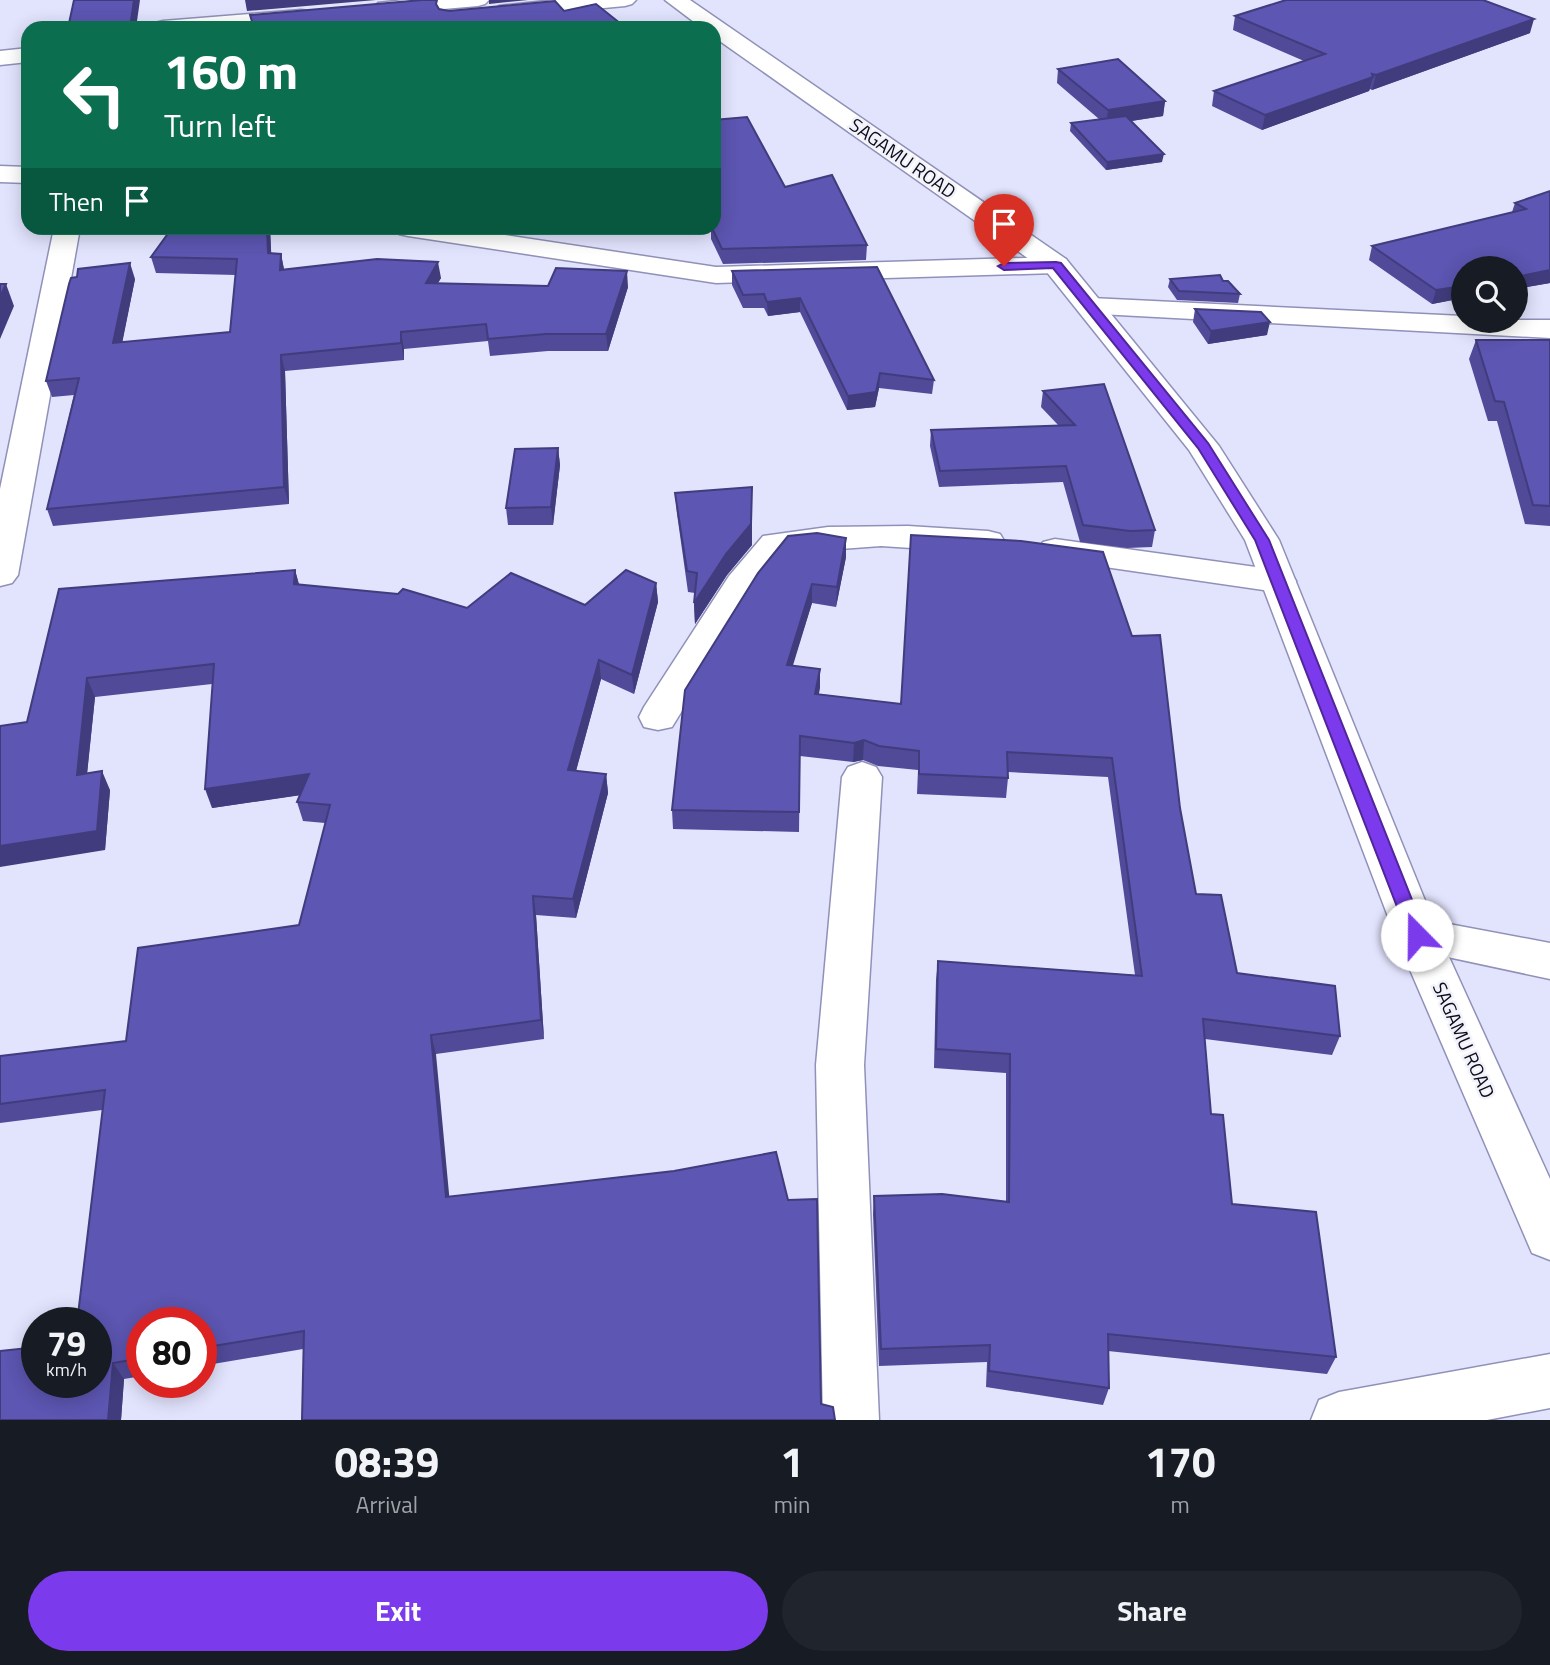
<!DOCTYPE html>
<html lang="en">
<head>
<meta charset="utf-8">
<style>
	body { margin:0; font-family:"Titillium Web",sans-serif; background:#20242c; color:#f1f3f6; height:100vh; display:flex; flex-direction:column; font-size:26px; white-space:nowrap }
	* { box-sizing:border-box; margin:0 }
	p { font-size:23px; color:#9ea1a6 }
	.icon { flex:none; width:38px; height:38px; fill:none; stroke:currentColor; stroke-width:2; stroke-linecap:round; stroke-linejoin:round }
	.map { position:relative; height:1420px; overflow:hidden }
	.side { display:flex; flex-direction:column; background:#171b24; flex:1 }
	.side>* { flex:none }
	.banner { position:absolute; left:21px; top:21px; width:700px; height:214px; border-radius:21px; box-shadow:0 4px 18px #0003; background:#0b6e4f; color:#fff; overflow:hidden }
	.controls { position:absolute; left:1451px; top:256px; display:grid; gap:14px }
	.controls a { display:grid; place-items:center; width:77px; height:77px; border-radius:50%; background:#171b24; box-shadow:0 4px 18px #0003; font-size:35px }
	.speed { position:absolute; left:21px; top:1307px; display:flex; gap:14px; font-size:35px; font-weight:700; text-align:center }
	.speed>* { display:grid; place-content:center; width:91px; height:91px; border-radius:50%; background:#171b24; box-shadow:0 4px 18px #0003; line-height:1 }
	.speed small { font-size:18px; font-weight:400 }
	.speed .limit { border:10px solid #d22; background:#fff; color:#111 }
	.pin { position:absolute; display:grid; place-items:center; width:60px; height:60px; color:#fff; margin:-72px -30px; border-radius:50% 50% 50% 0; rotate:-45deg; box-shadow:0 0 7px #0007 }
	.pin .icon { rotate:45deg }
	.me { position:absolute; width:77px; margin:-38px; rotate:338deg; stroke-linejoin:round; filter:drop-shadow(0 0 5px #0008) }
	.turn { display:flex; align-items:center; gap:24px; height:147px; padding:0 28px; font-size:32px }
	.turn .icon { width:91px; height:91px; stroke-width:2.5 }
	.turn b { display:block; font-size:49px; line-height:60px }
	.then { display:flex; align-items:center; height:66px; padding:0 28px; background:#0003; gap:14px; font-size:26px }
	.eta { display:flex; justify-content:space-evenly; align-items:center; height:119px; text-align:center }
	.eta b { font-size:42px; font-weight:700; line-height:49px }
	.button { display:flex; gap:14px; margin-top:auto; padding:14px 28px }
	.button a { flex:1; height:80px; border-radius:42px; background:#7c3aed; color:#fff; font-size:28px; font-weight:700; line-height:80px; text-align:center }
	.button a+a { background:#20242c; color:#f1f3f6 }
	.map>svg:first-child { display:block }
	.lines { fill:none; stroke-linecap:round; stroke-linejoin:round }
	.minor-casing { stroke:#9091b8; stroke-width:3 }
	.tertiary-casing { stroke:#9091b8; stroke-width:3 }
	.trunk-casing { stroke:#9091b8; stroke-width:3 }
	.minor { fill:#fff; fill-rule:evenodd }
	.tertiary { fill:#fff; fill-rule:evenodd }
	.trunk { fill:#fff; fill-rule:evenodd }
	.wall { fill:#504a99 }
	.shaded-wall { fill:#413c7d }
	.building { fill:#5d56b2; stroke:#413c7d; stroke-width:2 }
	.route { fill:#7c3aed; stroke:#51269a; stroke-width:2 }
	.labels { text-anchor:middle; stroke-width:5; stroke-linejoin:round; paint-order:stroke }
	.street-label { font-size:19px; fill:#0c0c1a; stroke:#f2f2fb }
</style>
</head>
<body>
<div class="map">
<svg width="1550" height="1420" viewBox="0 0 1550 1420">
	<rect width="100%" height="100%" fill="#e2e3fd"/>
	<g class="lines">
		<defs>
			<g id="minor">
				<path d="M 0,166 L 28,167 L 28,183 L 0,182 Z"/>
				<path d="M 54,228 L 80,228 L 18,575 L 12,583 L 0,586 L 0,489 Z"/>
				<path d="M 395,228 L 458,228 L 716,267 L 1056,257 L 1066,259 L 1070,265 L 1066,271 L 1056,273 L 716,283 L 408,236 L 399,234 Z"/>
				<path d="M 908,526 L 988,531 L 1000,534 L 1005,542 L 1000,550 L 988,553 L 881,546 L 786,553 L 756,591 L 672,727 L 658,730 L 644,727 L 639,717 L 644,707 L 729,576 L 763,536 L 828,527 Z"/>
				<path d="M 1055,539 L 1278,570 L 1290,573 L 1296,581 L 1290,589 L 1278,592 L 1043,558 L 1038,550 L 1043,542 Z"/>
				<path d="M 862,762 L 876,767 L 882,777 L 864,1065 L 879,1420 L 823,1420 L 816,1065 L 842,777 L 848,767 Z"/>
				<path d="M 1550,1354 L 1550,1408 L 1487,1420 L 1311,1420 L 1319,1400 L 1339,1392 Z"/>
			</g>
			<g id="tertiary">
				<path d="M 405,0 L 489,0 L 485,4 L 478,6 L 386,14 L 378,13 L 375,8 L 378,3 Z"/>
				<path d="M 556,0 L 636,0 L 632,4 L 625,6 L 507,17 L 499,16 L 496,11 L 499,6 L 507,5 Z"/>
				<path d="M 301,10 L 309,11 L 312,16 L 309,21 L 238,28 L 152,28 L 155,23 L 163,21 Z"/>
				<path d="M 28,48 L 28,62 L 0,65 L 0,51 Z"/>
				<path d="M 1091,298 L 1463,316 L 1463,320 L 1550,320 L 1550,338 L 1081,313 L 1077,307 L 1081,301 Z"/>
				<path d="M 1417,918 L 1550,943 L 1550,979 L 1401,947 L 1395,935 L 1401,923 Z"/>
			</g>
			<path id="trunk" d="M 665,0 L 690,0 L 1066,259 L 1219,446 L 1279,540 L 1439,935 L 1550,1179 L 1550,1260 L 1532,1253 L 1395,935 L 1245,540 L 1189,450 L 1046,271 L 714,37 L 714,28 L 702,28 Z"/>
		</defs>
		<use href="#minor" class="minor-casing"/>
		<use href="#tertiary" class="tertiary-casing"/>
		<use href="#trunk" class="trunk-casing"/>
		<use href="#minor" class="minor"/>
		<use href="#tertiary" class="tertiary"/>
		<use href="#trunk" class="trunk"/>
	</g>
	<g class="wall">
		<path d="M 1235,16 L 1530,33 L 1372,90 L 1370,89 L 1369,91 L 1262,130 L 1212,106 L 1214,91 L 1304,61 L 1233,30 Z"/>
		<path d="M 1058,69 L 1165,101 L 1163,116 L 1131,121 L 1162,162 L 1106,170 L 1070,131 L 1071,123 L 1099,119 L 1057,83 Z"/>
		<path d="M 785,187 L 867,245 L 866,260 L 723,264 L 711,239 L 711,228 L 714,228 Z"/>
		<path d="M 1550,191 L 1550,283 L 1516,289 L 1516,268 L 1463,268 L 1463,298 L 1432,304 L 1369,260 L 1372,246 L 1512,212 L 1515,203 Z"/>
		<path d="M 172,228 L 270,228 L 271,253 L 281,254 L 284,269 L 441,278 L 438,283 L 628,287 L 608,351 L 548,351 L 490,356 L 488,341 L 404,349 L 404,360 L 285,371 L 289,504 L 53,526 L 47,509 L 74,395 L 52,397 L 46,381 L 135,279 L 122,342 L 230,332 L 236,275 L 156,273 L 151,257 Z"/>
		<path d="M 877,267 L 934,380 L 932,394 L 879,388 L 875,407 L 847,410 L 800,312 L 768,316 L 764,308 L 743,308 L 732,285 L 732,271 Z"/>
		<path d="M 1170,279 L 1223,281 L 1240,294 L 1238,303 L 1177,300 L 1168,287 Z"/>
		<path d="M 1195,309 L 1267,335 L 1208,344 L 1193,322 Z"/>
		<path d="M 1476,340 L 1550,340 L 1550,526 L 1525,524 L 1497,421 L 1488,421 L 1469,359 Z"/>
		<path d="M 1104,384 L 1155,530 L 1152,547 L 1127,548 L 1080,542 L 1063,482 L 939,487 L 930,446 L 931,430 L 1059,426 L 1041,407 L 1043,391 Z"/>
		<path d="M 558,448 L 560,465 L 553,525 L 508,525 L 506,508 Z"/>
		<path d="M 675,493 L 752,545 L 727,575 L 695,624 L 694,603 L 695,593 L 688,592 L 677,514 Z"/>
		<path d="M 911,535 L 1180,808 L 1196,894 L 1237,973 L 1340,1036 L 1332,1055 L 1205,1039 L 1211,1114 L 1232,1204 L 1336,1357 L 1327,1374 L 1108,1351 L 1109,1388 L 1103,1405 L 986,1387 L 987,1362 L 879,1366 L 873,1214 L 874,1196 L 1006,1202 L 1006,1073 L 934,1068 L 936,980 L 938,961 L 1135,975 L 1108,777 L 1008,772 L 1008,778 L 1006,798 L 917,794 L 918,770 L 878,766 L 863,760 L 853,762 L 800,756 L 799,832 L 673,829 L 672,810 L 758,573 L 846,557 L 836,607 L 812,603 L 792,666 L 820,669 L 819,694 L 901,704 Z"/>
		<path d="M 295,570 L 299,585 L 467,608 L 585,605 L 656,583 L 658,602 L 634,694 L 601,679 L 576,771 L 606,774 L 608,793 L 576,918 L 536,915 L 544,1039 L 436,1054 L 303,1349 L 201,1366 L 201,1323 L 142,1323 L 142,1376 L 124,1379 L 121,1420 L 0,1420 L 96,1382 L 102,1110 L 0,1123 L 0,1056 L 126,1041 L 299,925 L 325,823 L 303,821 L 297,802 L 300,795 L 212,808 L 212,684 L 95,697 L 87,773 L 110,790 L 105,850 L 27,722 L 59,589 Z"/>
	</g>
	<g class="shaded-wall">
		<path d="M 134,0 L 140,0 L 136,28 L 130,28 Z"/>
		<path d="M 245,0 L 376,0 L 247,11 Z"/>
		<path d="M 489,0 L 528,0 L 489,4 Z"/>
		<path d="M 1534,19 L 1530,33 L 1372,90 L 1376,75 Z"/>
		<path d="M 1373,77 L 1369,91 L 1262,130 L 1265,115 Z"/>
		<path d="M 1165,101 L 1163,116 L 1106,125 L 1108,110 Z"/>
		<path d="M 1164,154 L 1162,162 L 1106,170 L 1107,162 Z"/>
		<path d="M 267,228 L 270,228 L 272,269 L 268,253 Z"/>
		<path d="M 281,254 L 284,270 L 280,270 Z"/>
		<path d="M 438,262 L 441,278 L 428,299 L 426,283 Z"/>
		<path d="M 130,263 L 135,279 L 119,359 L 113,343 Z"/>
		<path d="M 1550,270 L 1550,283 L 1516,289 L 1516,277 Z"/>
		<path d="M 627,271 L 628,287 L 608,351 L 606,334 Z"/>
		<path d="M 6,284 L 14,306 L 0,339 L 0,297 Z"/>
		<path d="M 1463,286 L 1463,298 L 1432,304 L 1436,290 Z"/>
		<path d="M 800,298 L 800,312 L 768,316 L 767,302 Z"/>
		<path d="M 1270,322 L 1267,335 L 1208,344 L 1211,331 Z"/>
		<path d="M 401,332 L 404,349 L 404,360 L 401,343 Z"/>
		<path d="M 281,355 L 285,371 L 289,504 L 284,487 Z"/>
		<path d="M 880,373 L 879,388 L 875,407 L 847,410 L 848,396 Z"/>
		<path d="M 558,448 L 560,465 L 553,525 L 551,507 Z"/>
		<path d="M 752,487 L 752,545 L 727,575 L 695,624 L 694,603 Z"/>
		<path d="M 846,538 L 846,557 L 836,607 L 837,587 Z"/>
		<path d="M 295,570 L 300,588 L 294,584 Z"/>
		<path d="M 656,583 L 658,602 L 634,694 L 632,675 Z"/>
		<path d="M 812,584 L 812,603 L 787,685 L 787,665 Z"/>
		<path d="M 599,660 L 601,679 L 571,789 L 568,770 Z"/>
		<path d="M 820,669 L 820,688 L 815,713 L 815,694 Z"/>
		<path d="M 87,678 L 95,697 L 85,794 L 77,775 Z"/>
		<path d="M 864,740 L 863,760 L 853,762 L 854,743 Z"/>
		<path d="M 102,771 L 110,790 L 105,850 L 0,867 L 0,846 Z"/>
		<path d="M 309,774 L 315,793 L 212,808 L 205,789 Z"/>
		<path d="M 606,774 L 608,793 L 576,918 L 573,899 Z"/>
		<path d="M 533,896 L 536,915 L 544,1039 L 541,1020 Z"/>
		<path d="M 431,1035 L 436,1054 L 451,1215 L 446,1197 Z"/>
		<path d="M 113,1363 L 124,1379 L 121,1420 L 108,1420 Z"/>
	</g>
	<g class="building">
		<path d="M 74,0 L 134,0 L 130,28 L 68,28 Z"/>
		<path d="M 422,0 L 437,0 L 436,4 L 439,9 L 449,11 L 555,1 L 564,11 L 596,4 L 626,28 L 254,28 L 250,15 Z"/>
		<path d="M 1286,0 L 1483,0 L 1534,19 L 1376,75 L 1372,74 L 1373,77 L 1265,115 L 1214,91 L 1325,54 L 1235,16 Z"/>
		<path d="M 1118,59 L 1165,101 L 1108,110 L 1058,69 Z"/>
		<path d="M 1126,116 L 1164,154 L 1107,162 L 1071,123 Z"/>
		<path d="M 747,117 L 785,187 L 832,175 L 867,245 L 722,249 L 712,228 L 714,228 L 714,120 Z"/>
		<path d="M 1550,191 L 1550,270 L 1516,277 L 1516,268 L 1463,268 L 1463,286 L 1436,290 L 1372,246 L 1526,209 L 1515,203 Z"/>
		<path d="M 172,228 L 267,228 L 268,253 L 281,254 L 280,270 L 377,259 L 438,262 L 426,283 L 548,286 L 556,268 L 627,271 L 606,334 L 546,334 L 488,339 L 486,324 L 401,332 L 401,343 L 281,355 L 284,487 L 47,509 L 79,378 L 46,381 L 69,284 L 71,278 L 77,277 L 78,269 L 130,263 L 113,343 L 230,332 L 237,259 L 151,257 Z"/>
		<path d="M 877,267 L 934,380 L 880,373 L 876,392 L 848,396 L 800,298 L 767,302 L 764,294 L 743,295 L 732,271 Z"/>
		<path d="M 1220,275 L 1223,281 L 1228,281 L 1240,294 L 1179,291 L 1170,279 Z"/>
		<path d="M 0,284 L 6,284 L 0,297 Z"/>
		<path d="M 1195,309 L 1261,312 L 1270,322 L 1211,331 Z"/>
		<path d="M 1476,340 L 1550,340 L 1550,506 L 1533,505 L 1504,402 L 1495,401 Z"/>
		<path d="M 1104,384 L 1155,530 L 1130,531 L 1083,525 L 1066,466 L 940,471 L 931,430 L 1075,425 L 1043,391 Z"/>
		<path d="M 558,448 L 551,507 L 506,508 L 515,449 Z"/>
		<path d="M 752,487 L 751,524 L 726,554 L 694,603 L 697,573 L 687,571 L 675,493 Z"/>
		<path d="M 817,533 L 846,538 L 837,587 L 812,584 L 787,665 L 820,669 L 815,694 L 901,704 L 911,535 L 1021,541 L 1103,552 L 1132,636 L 1160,635 L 1180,808 L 1196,894 L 1221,895 L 1237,973 L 1335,986 L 1340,1036 L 1203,1019 L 1211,1114 L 1223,1115 L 1232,1204 L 1316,1212 L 1336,1357 L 1108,1334 L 1109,1388 L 989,1371 L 990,1345 L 881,1349 L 874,1196 L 942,1194 L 1009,1202 L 1010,1054 L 936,1049 L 938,961 L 1142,976 L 1112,758 L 1007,752 L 1008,778 L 919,774 L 919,751 L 879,746 L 864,740 L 854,743 L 800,736 L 799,812 L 672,810 L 685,690 L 758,573 L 788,536 Z"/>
		<path d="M 295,570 L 294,584 L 398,594 L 403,589 L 467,608 L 511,573 L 585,605 L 626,570 L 656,583 L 632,675 L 599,660 L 568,770 L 606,774 L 573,899 L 533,896 L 541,1020 L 431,1035 L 446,1197 L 674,1171 L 776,1152 L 788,1200 L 817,1199 L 821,1404 L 833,1407 L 835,1420 L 302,1420 L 304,1331 L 201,1348 L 201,1323 L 142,1323 L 142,1358 L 113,1363 L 108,1420 L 0,1420 L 0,1351 L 37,1347 L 37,1382 L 96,1382 L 96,1323 L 77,1323 L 105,1090 L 0,1104 L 0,1056 L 126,1041 L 138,948 L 299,925 L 330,805 L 297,802 L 309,774 L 205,789 L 214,664 L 87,678 L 77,775 L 102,771 L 97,831 L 0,846 L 0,726 L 27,722 L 59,589 Z"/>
	</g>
	<path class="route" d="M 1056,262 L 1061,263 L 1208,443 L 1269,540 L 1426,935 L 1423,940 L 1417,942 L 1411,940 L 1408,935 L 1255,540 L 1198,448 L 1053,268 L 1004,270 L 998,266 L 1004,263 Z"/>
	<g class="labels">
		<g class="street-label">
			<text transform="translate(903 158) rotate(35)" y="7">SAGAMU ROAD</text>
			<text transform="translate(1464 1040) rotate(66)" y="7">SAGAMU ROAD</text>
		</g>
	</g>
</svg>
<div class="controls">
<a><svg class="icon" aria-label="search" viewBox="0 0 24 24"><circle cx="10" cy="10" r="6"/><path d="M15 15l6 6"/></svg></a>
</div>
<div class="speed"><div>79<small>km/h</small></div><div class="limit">80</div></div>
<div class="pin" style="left:1004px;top:266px;background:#d93025"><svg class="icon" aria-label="arrive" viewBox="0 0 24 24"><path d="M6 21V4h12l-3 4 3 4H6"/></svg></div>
<svg class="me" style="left:1417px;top:935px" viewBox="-20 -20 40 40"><circle r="19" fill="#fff"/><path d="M0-13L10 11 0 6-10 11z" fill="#7c3aed"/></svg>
<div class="banner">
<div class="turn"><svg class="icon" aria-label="left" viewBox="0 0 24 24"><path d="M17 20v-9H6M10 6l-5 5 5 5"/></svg><div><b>160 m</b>Turn left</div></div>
<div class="then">Then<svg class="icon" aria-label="arrive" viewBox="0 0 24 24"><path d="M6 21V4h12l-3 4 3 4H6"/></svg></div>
</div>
</div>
<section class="side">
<div class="eta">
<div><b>08:39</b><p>Arrival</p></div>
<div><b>1</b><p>min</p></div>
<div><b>170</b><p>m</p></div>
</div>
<div class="button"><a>Exit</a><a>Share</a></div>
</section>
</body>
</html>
